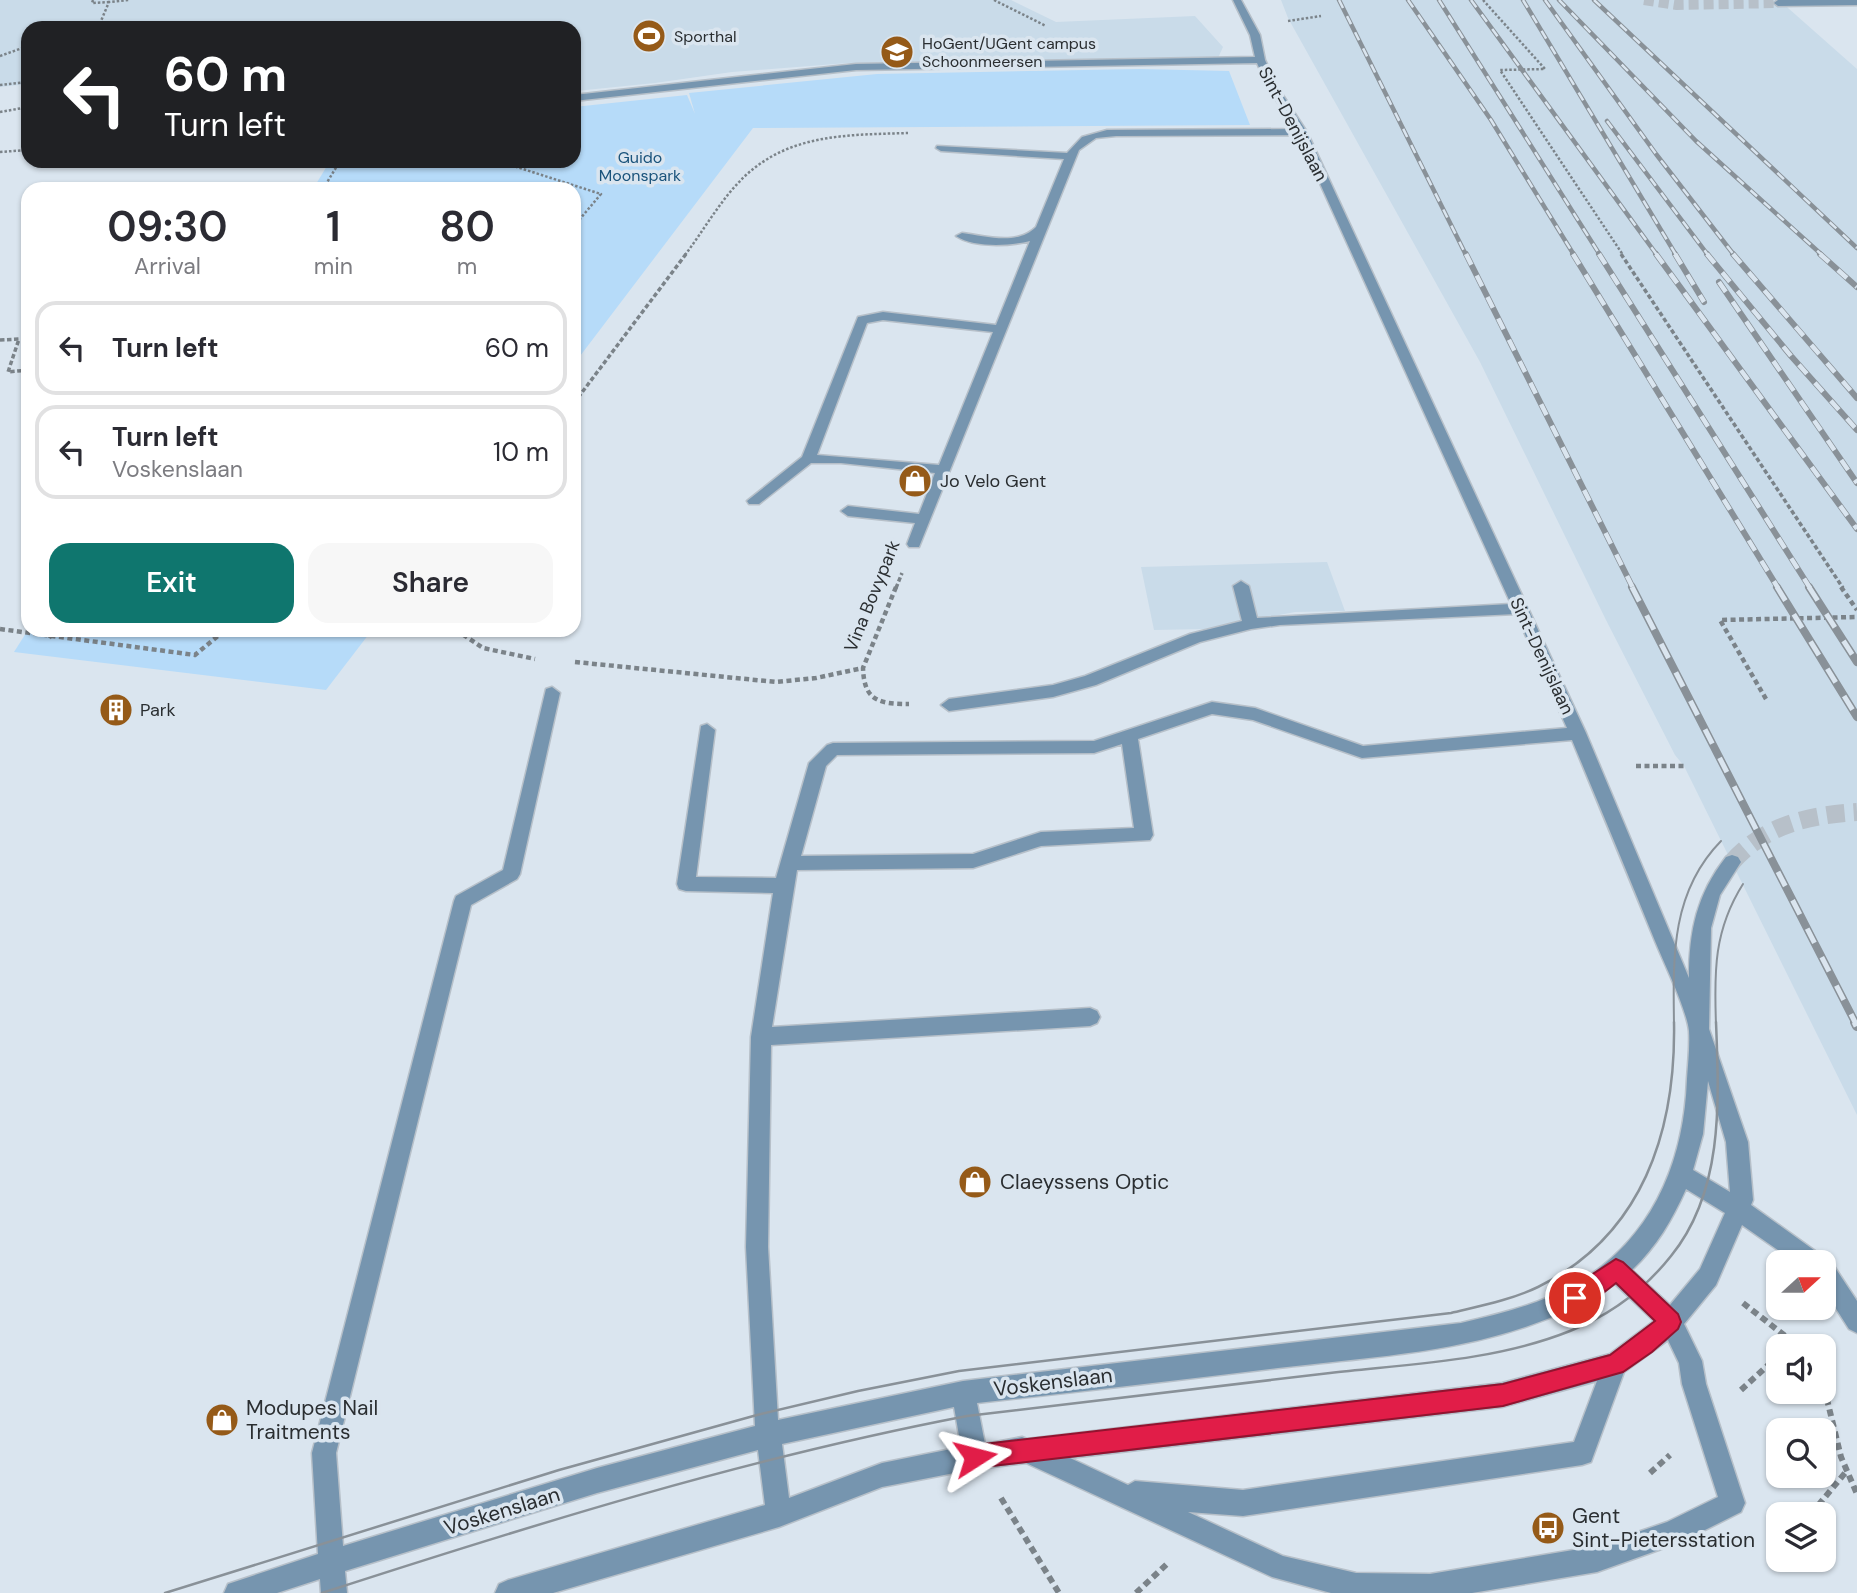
<!DOCTYPE html>
<html lang="en">
<head>
<meta charset="utf-8">
<style>
	body { margin:0; font-family:"DM Sans",sans-serif; background:#f7f7f7; color:#2b2b33; height:100vh; display:flex; flex-direction:column; font-size:26px; white-space:nowrap }
	* { box-sizing:border-box; margin:0 }
	p { font-size:23px; color:#7c7c81 }
	.icon { flex:none; width:38px; height:38px; fill:none; stroke:currentColor; stroke-width:2; stroke-linecap:round; stroke-linejoin:round }
	.map { position:relative; flex:1; overflow:hidden }
	.panel { position:absolute; left:21px; top:182px; width:560px; height:455px; display:flex; flex-direction:column; background:#fff; border-radius:21px; box-shadow:0 2px 5px #0004 }
	.panel>* { flex:none }
	.banner { position:absolute; left:21px; top:21px; width:560px; height:147px; border-radius:21px; box-shadow:0 2px 5px #0004; background:#202124; color:#fff; overflow:hidden }
	.needle { width:46px; rotate:69deg }
	.controls { position:absolute; left:1766px; top:1250px; display:grid; gap:14px }
	.controls a { display:grid; place-items:center; width:70px; height:70px; border-radius:14px; background:#fff; box-shadow:0 2px 5px #0004; font-size:35px }
	.pin { position:absolute; display:grid; place-items:center; width:60px; height:60px; color:#fff; margin:-30px; border:4px solid #fff; border-radius:50%; box-shadow:0 2px 7px #0007 }
	.me { position:absolute; width:77px; margin:-38px; rotate:81deg; stroke-linejoin:round; filter:drop-shadow(0 0 5px #0008) }
	.turn { display:flex; align-items:center; gap:24px; height:147px; padding:0 28px; font-size:32px }
	.turn .icon { width:91px; height:91px; stroke-width:2.5 }
	.turn b { display:block; font-size:49px; line-height:60px }
	.eta { display:flex; justify-content:space-evenly; align-items:center; height:119px; text-align:center }
	.eta b { font-size:42px; font-weight:600; line-height:49px }
	.button { display:flex; gap:14px; margin-top:auto; padding:14px 28px }
	.button a { flex:1; height:80px; border-radius:21px; background:#0f766e; color:#fff; font-size:28px; font-weight:600; line-height:80px; text-align:center }
	.button a+a { background:#f7f7f7; color:#2b2b33 }
	ul { padding:0; list-style:none }
	li { display:flex; align-items:center; gap:21px; height:94px; margin:0 14px 10px; padding:0 14px; border:4px solid #e1e1e2; border-radius:21px }
	li div { flex:1 }
	li b { display:block; font-size:26px }
	li em { font-style:normal }
	.map>svg:first-child { display:block }
	.built { fill:#c9dbe9 }
	.green { fill:#b6dbf9 }
	.lines { fill:none; stroke-linecap:round; stroke-linejoin:round }
	.minor-tunnel-far1 { stroke:#b7c0c9; stroke-width:10; stroke-dasharray:10 5; stroke-linecap:butt }
	.minor-tunnel { stroke:#b7c0c9; stroke-width:18; stroke-dasharray:18 9; stroke-linecap:butt }
	.minor-casing { stroke:#b7c0c9; stroke-width:3 }
	.path-far3 { stroke:#7b8389; stroke-width:2.5; stroke-dasharray:2.5 2; stroke-linecap:butt }
	.path-far2 { stroke:#7b8389; stroke-width:3.5; stroke-dasharray:4.5 2.5; stroke-linecap:butt }
	.path-far1 { stroke:#7b8389; stroke-width:4.5; stroke-dasharray:5 3.5; stroke-linecap:butt }
	.path { stroke:#7b8389; stroke-width:6; stroke-dasharray:7 4.5; stroke-linecap:butt }
	.minor { fill:#7695af; fill-rule:evenodd }
	.tram-far1 { stroke:#899198; stroke-width:2 }
	.tram { stroke:#899198; stroke-width:2.5 }
	.rail-far3-casing { stroke:#899198; stroke-width:4.5 }
	.rail-far2-casing { stroke:#899198; stroke-width:6 }
	.rail-far1-casing { stroke:#899198; stroke-width:8 }
	.rail-casing { stroke:#899198; stroke-width:10 }
	.rail-far3 { stroke:#dae5ef; stroke-width:2.5; stroke-dasharray:9; stroke-linecap:butt }
	.rail-far2 { stroke:#dae5ef; stroke-width:4.5; stroke-dasharray:12; stroke-linecap:butt }
	.rail-far1 { stroke:#dae5ef; stroke-width:5; stroke-dasharray:16; stroke-linecap:butt }
	.rail { stroke:#dae5ef; stroke-width:7; stroke-dasharray:20; stroke-linecap:butt }
	.route { fill:#e11d48; stroke:#92132f; stroke-width:2 }
	.labels { text-anchor:middle; stroke-width:7; stroke-linejoin:round; paint-order:stroke }
	.far-poi-label { font-size:16px; fill:#2a2e31; stroke:#dae5ef; text-anchor:start }
	.far-park-label { font-size:16px; fill:#1a537b; stroke:#dae5ef }
	.street-label { font-size:18px; fill:#2a2e31; stroke:#dae5ef }
	.poi-label { font-size:18px; fill:#2a2e31; stroke:#dae5ef; text-anchor:start }
	.near-poi-label { font-size:21px; fill:#2a2e31; stroke:#dae5ef; text-anchor:start }
	.near-street-label { font-size:21px; fill:#2a2e31; stroke:#dae5ef }
</style>
</head>
<body>
<div class="map">
<svg width="1857" height="1593" viewBox="0 0 1857 1593">
	<rect width="100%" height="100%" fill="#dae5ef"/>
	<g class="built">
		<path d="M 0,0 L 1011,0 L 1056,22 L 1195,16 L 1223,47 L 1218,58 L 848,63 L 732,72 L 655,83 L 576,91 L 574,105 L 574,28 L 28,28 L 28,84 L 0,87 Z"/>
		<path d="M 1281,0 L 1779,0 L 1857,69 L 1857,1115 L 1684,766 L 1675,755 L 1606,620 L 1480,362 L 1288,18 Z"/>
		<path d="M 1327,562 L 1345,611 L 1295,612 L 1205,629 L 1154,630 L 1141,567 Z"/>
	</g>
	<g class="green">
		<path d="M 1139,69 L 1229,71 L 1250,125 L 753,128 L 574,364 L 574,189 L 313,189 L 330,161 L 574,161 L 574,107 L 687,95 L 695,114 L 689,93 L 877,74 Z"/>
		<path d="M 28,630 L 372,630 L 326,690 L 14,652 Z"/>
	</g>
	<g class="lines">
		<path class="minor-tunnel-far1" d="M 1644,0 L 1677,5 L 1778,3"/>
		<path class="minor-tunnel" d="M 1732,862 C 1765,825 1809,815 1857,812"/>
		<defs>
			<g id="minor">
				<path d="M 1233,0 L 1241,0 L 1260,35 L 1265,60 L 1277,86 L 1307,132 L 1586,733 L 1689,978 C 1689,931 1697,894 1726,857 L 1732,855 L 1738,857 L 1741,862 L 1720,895 L 1711,928 L 1709,1029 L 1748,1142 L 1753,1200 L 1751,1205 L 1832,1263 L 1857,1301 L 1857,1333 L 1849,1329 L 1824,1290 L 1824,1262 L 1795,1262 L 1742,1225 L 1716,1285 L 1684,1324 L 1702,1361 L 1706,1384 L 1745,1503 L 1741,1512 L 1681,1542 L 1597,1572 L 1472,1593 L 1331,1593 L 1272,1577 L 1026,1463 L 975,1469 L 882,1487 L 779,1527 L 553,1593 L 495,1593 L 499,1584 L 508,1580 L 765,1505 L 758,1450 L 597,1493 L 345,1571 L 347,1593 L 321,1593 L 320,1579 L 277,1593 L 224,1593 L 228,1584 L 318,1554 L 312,1453 L 454,901 L 456,896 L 503,870 L 546,689 L 552,687 L 560,693 L 520,874 L 517,879 L 471,905 L 336,1453 L 343,1546 L 597,1468 L 755,1426 L 746,1247 L 751,1037 L 773,893 L 686,891 L 679,889 L 677,884 L 701,726 L 707,724 L 715,730 L 696,877 L 776,878 L 809,763 L 827,745 L 833,743 L 1094,741 L 1212,702 L 1255,708 L 1363,746 L 1567,728 L 1516,614 L 1280,625 L 1251,629 L 1200,642 L 1096,685 L 1053,697 L 949,711 L 941,705 L 949,699 L 1053,685 L 1085,676 L 1190,634 L 1242,621 L 1233,586 L 1241,581 L 1249,586 L 1257,618 L 1511,604 L 1298,135 L 1116,136 L 1096,138 L 1079,150 L 919,547 L 909,547 L 907,544 L 915,523 L 848,516 L 841,511 L 848,506 L 919,514 L 935,473 L 841,463 L 811,463 L 759,504 L 749,504 L 747,501 L 802,457 L 858,317 L 883,312 L 996,325 L 1030,241 C 1010,246 974,248 956,236 L 962,233 C 986,236 1017,246 1036,227 L 1064,159 L 941,151 L 936,148 L 937,146 L 1067,153 L 1082,137 L 1107,130 L 1295,129 L 1267,86 L 1257,63 L 856,70 L 574,101 L 574,95 L 856,64 L 1255,57 L 1250,35 ZM 883,320 L 993,332 L 939,465 L 817,455 L 867,323 ZM 1212,714 L 1253,720 L 1362,758 L 1572,740 C 1600,807 1628,874 1655,941 C 1664,963 1687,1010 1689,1031 C 1690,1047 1688,1063 1687,1079 C 1684,1165 1650,1243 1572,1286 C 1537,1305 1499,1314 1461,1323 L 963,1381 L 778,1420 L 768,1247 L 771,1045 L 1090,1026 L 1097,1023 L 1100,1017 L 1097,1011 L 1090,1008 L 772,1027 L 797,870 L 973,868 L 1041,846 L 1150,840 L 1153,835 L 1138,739 ZM 1122,744 L 1134,828 L 1041,832 L 973,854 L 801,856 L 826,766 L 837,755 L 1094,753 ZM 1708,1081 L 1726,1142 L 1730,1192 L 1693,1170 L 1703,1134 ZM 1686,1189 L 1725,1213 L 1700,1269 L 1670,1305 L 1632,1270 C 1657,1246 1672,1220 1686,1189 ZM 1615,1284 L 1654,1321 L 1610,1354 L 1502,1383 L 1027,1439 L 1022,1437 L 985,1444 L 977,1403 C 1077,1392 1178,1380 1278,1368 C 1396,1354 1512,1351 1615,1284 ZM 1668,1340 L 1679,1363 L 1682,1384 L 1718,1497 L 1667,1522 L 1597,1546 L 1430,1574 L 1356,1573 L 1283,1556 L 1188,1512 L 1243,1516 L 1582,1465 L 1591,1462 L 1624,1372 ZM 1597,1381 L 1574,1442 L 1243,1490 L 1135,1481 L 1128,1485 L 1070,1458 L 1502,1407 ZM 954,1407 L 961,1447 L 882,1463 L 789,1498 L 782,1444 Z"/>
				<path d="M 1857,0 L 1857,5 L 1778,6 L 1774,3 L 1778,0 Z"/>
			</g>
		</defs>
		<use href="#minor" class="minor-casing"/>
		<g class="path-far3">
			<path d="M 93,0 L 92,3 L 109,2"/>
			<path d="M 994,0 L 1046,26"/>
			<path d="M 1483,0 L 1545,69 L 1500,70 L 1623,255"/>
			<path d="M 1288,21 L 1321,16"/>
			<path d="M 98,28 L 109,2 L 129,0"/>
			<path d="M 0,56 L 28,46"/>
			<path d="M 0,85 L 28,82"/>
			<path d="M 0,112 L 28,107"/>
			<path d="M 0,152 L 28,150"/>
			<path d="M 149,161 L 210,161"/>
			<path d="M 498,161 L 601,194 L 574,226"/>
			<path d="M 323,189 L 340,161"/>
			<path d="M 685,255 C 704,230 721,199 744,177 C 790,133 849,135 908,133"/>
		</g>
		<g class="path-far2">
			<path d="M 1621,254 L 1843,588"/>
			<path d="M 0,340 L 19,339 L 8,372 L 28,370"/>
			<path d="M 574,403 L 686,254"/>
			<path d="M 896,588 L 902,573"/>
		</g>
		<g class="path-far1">
			<path d="M 896,587 L 863,668 C 864,701 879,704 909,704"/>
			<path d="M 1841,587 L 1857,610"/>
			<path d="M 0,629 L 195,655 L 225,630"/>
			<path d="M 456,630 L 483,648 L 535,659"/>
			<path d="M 49,638 L 54,630"/>
			<path d="M 575,662 L 776,682 L 816,678 L 863,668"/>
			<path d="M 1766,699 L 1720,620 L 1857,617"/>
			<path d="M 1636,766 L 1684,766"/>
		</g>
		<g class="path">
			<path d="M 1743,1303 L 1798,1346"/>
			<path d="M 1824,1387 L 1841,1457 L 1857,1494"/>
			<path d="M 1741,1390 L 1778,1356"/>
			<path d="M 1650,1473 L 1670,1455"/>
			<path d="M 1001,1498 L 1059,1593"/>
			<path d="M 1811,1514 L 1845,1473"/>
			<path d="M 1136,1593 L 1167,1564"/>
		</g>
		<use href="#minor" class="minor"/>
		<g class="tram-far1">
			<path d="M 1674,1024 C 1673,957 1671,892 1721,841"/>
			<path d="M 1716,1024 C 1714,971 1714,930 1743,884"/>
		</g>
		<g class="tram">
			<path d="M 165,1593 L 559,1470 L 757,1415 L 858,1391 L 959,1371 L 1451,1313 C 1480,1306 1511,1300 1538,1287 C 1643,1235 1676,1131 1674,1022"/>
			<path d="M 322,1593 C 535,1524 747,1458 967,1416 C 1088,1402 1209,1388 1330,1373 C 1410,1364 1495,1361 1570,1331 C 1610,1315 1644,1290 1671,1256 C 1724,1191 1719,1101 1716,1022"/>
		</g>
		<defs>
			<g id="rail-far3">
				<path d="M 1339,0 L 1466,255"/>
				<path d="M 1408,0 L 1491,120 L 1574,255"/>
				<path d="M 1439,0 L 1600,255"/>
				<path d="M 1471,0 L 1657,255"/>
				<path d="M 1523,0 L 1676,255"/>
				<path d="M 1545,0 L 1656,154 L 1734,255"/>
				<path d="M 1559,0 L 1696,141 L 1822,255"/>
				<path d="M 1594,0 L 1857,248"/>
				<path d="M 1607,121 L 1708,255"/>
			</g>
			<g id="rail-far2">
				<path d="M 1466,254 L 1633,588"/>
				<path d="M 1573,254 L 1778,588"/>
				<path d="M 1599,254 L 1810,588"/>
				<path d="M 1656,254 L 1857,529"/>
				<path d="M 1675,254 L 1704,302"/>
				<path d="M 1707,254 L 1791,356 L 1857,430"/>
				<path d="M 1733,254 L 1857,398"/>
				<path d="M 1820,254 L 1857,287"/>
				<path d="M 1719,282 L 1857,483"/>
			</g>
			<g id="rail-far1">
				<path d="M 1632,587 L 1856,1024"/>
				<path d="M 1777,587 L 1857,717"/>
				<path d="M 1809,587 L 1857,662"/>
			</g>
			<path id="rail" d="M 1855,1022 L 1857,1026"/>
		</defs>
		<use href="#rail-far3" class="rail-far3-casing"/>
		<use href="#rail-far2" class="rail-far2-casing"/>
		<use href="#rail-far1" class="rail-far1-casing"/>
		<use href="#rail" class="rail-casing"/>
		<use href="#rail-far3" class="rail-far3"/>
		<use href="#rail-far2" class="rail-far2"/>
		<use href="#rail-far1" class="rail-far1"/>
		<use href="#rail" class="rail"/>
	</g>
	<path class="route" d="M 1616,1259 L 1623,1262 L 1678,1314 L 1681,1322 L 1678,1329 L 1652,1352 L 1623,1372 L 1503,1406 L 975,1468 L 967,1464 L 964,1457 L 967,1449 L 975,1445 L 1503,1384 L 1610,1355 L 1655,1321 L 1616,1283 L 1602,1294 L 1575,1308 L 1568,1305 L 1565,1298 L 1568,1290 Z"/>
	<defs>
		<symbol id="stadium-disc" viewBox="-11 -11 22 22"><circle r="9.5" fill="#955a18" stroke="#dae5ef"/><path d="M0-5a6.5 5 0 1 0 0 10a6.5 5 0 1 0 0-10ZM-3.5-1.8h7v3.6h-7Z" fill="#fff"/></symbol>
		<symbol id="university-disc" viewBox="-11 -11 22 22"><circle r="9.5" fill="#955a18" stroke="#dae5ef"/><path d="M0-5L7-2L0 1L-7-2ZM-4 1L0 2.5L4 1V4Q0 6-4 4Z" fill="#fff"/></symbol>
		<symbol id="shop-disc" viewBox="-11 -11 22 22"><circle r="9.5" fill="#955a18" stroke="#dae5ef"/><path d="M-5-2.5h2.3a2.7 3.5 0 0 1 5.4 0H5L5.5 6h-11ZM-1.5-2.5h3a1.5 2.3 0 0 0-3 0Z" fill="#fff"/></symbol>
		<symbol id="building-disc" viewBox="-11 -11 22 22"><circle r="9.5" fill="#955a18" stroke="#dae5ef"/><path d="M-4-6H4V6H1V3H-1V6H-4ZM-2.5-4.3h1.7v1.8h-1.7ZM.8-4.3h1.7v1.8H.8ZM-2.5-1h1.7V.8h-1.7ZM.8-1h1.7V.8H.8Z" fill="#fff"/></symbol>
		<symbol id="bus-disc" viewBox="-11 -11 22 22"><circle r="9.5" fill="#955a18" stroke="#dae5ef"/><path d="M-5-6H5V4H4V6H2V4H-2V6H-4V4H-5ZM-3.5-4V0h7V-4ZM-3.5 1.2v1.5H-2V1.2ZM2 1.2v1.5H3.5V1.2Z" fill="#fff"/></symbol>
	</defs>
	<g fill-rule="evenodd">
		<use href="#stadium-disc" x="630" y="17" width="38" height="38"/>
		<use href="#university-disc" x="878" y="33" width="38" height="38"/>
		<use href="#shop-disc" x="896" y="462" width="38" height="38"/>
		<use href="#building-disc" x="97" y="691" width="38" height="38"/>
		<use href="#shop-disc" x="956" y="1163" width="38" height="38"/>
		<use href="#shop-disc" x="203" y="1401" width="38" height="38"/>
		<use href="#bus-disc" x="1529" y="1509" width="38" height="38"/>
	</g>
	<g class="labels">
		<g class="far-poi-label">
			<text x="674" y="42">Sporthal</text>
			<text x="922" y="49">HoGent/UGent campus<tspan x="922" dy="18">Schoonmeersen</tspan></text>
		</g>
		<g class="far-park-label">
			<text x="640" y="163">Guido<tspan x="640" dy="18">Moonspark</tspan></text>
		</g>
		<g class="street-label">
			<text transform="translate(1293 124) rotate(62)" y="6">Sint-Denijslaan</text>
			<text transform="translate(872 596) rotate(-68)" y="6">Vina Bovypark</text>
			<text transform="translate(1542 656) rotate(65)" y="6">Sint-Denijslaan</text>
		</g>
		<g class="poi-label">
			<text x="940" y="487">Jo Velo Gent</text>
			<text x="140" y="716">Park</text>
		</g>
		<g class="near-poi-label">
			<text x="1000" y="1189">Claeyssens Optic</text>
			<text x="246" y="1415">Modupes Nail<tspan x="246" dy="24">Traitments</tspan></text>
			<text x="1572" y="1523">Gent<tspan x="1572" dy="24">Sint-Pietersstation</tspan></text>
		</g>
		<g class="near-street-label">
			<text transform="translate(1053 1382) rotate(-7)" y="7">Voskenslaan</text>
			<text transform="translate(502 1511) rotate(-17)" y="7">Voskenslaan</text>
		</g>
	</g>
</svg>
<div class="controls">
<a><svg class="needle" viewBox="-14 -14 28 28"><path d="M0-13l5 13h-10z" fill="#e53935"/><path d="M0 13l5-13h-10z" fill="#7c7c81"/></svg></a>
<a><svg class="icon" aria-label="sound" viewBox="0 0 24 24"><path d="M4 9h4l5-4v14l-5-4H4zM17 9q2 3 0 6"/></svg></a>
<a><svg class="icon" aria-label="search" viewBox="0 0 24 24"><circle cx="10" cy="10" r="6"/><path d="M15 15l6 6"/></svg></a>
<a><svg class="icon" aria-label="layers" viewBox="0 0 24 24"><path d="M12 4l9 5-9 5-9-5zM3 14l9 5 9-5"/></svg></a>
</div>
<div class="pin" style="left:1575px;top:1298px;background:#d93025"><svg class="icon" aria-label="arrive" viewBox="0 0 24 24"><path d="M6 21V4h12l-3 4 3 4H6"/></svg></div>
<svg class="me" style="left:975px;top:1457px" viewBox="-20 -20 40 40"><path d="M0-17L14 15 0 8-14 15z" fill="#e11d48" stroke="#fff" stroke-width="4"/></svg>
<div class="banner">
<div class="turn"><svg class="icon" aria-label="left" viewBox="0 0 24 24"><path d="M17 20v-9H6M10 6l-5 5 5 5"/></svg><div><b>60 m</b>Turn left</div></div>
</div>
<section class="panel">
<div class="eta">
<div><b>09:30</b><p>Arrival</p></div>
<div><b>1</b><p>min</p></div>
<div><b>80</b><p>m</p></div>
</div>
<ul>
<li><svg class="icon" aria-label="left" viewBox="0 0 24 24"><path d="M17 20v-9H6M10 6l-5 5 5 5"/></svg><div><b>Turn left</b></div><em>60 m</em></li>
<li><svg class="icon" aria-label="left" viewBox="0 0 24 24"><path d="M17 20v-9H6M10 6l-5 5 5 5"/></svg><div><b>Turn left</b><p>Voskenslaan</p></div><em>10 m</em></li>
</ul>
<div class="button"><a>Exit</a><a>Share</a></div>
</section>
</div>
</body>
</html>
